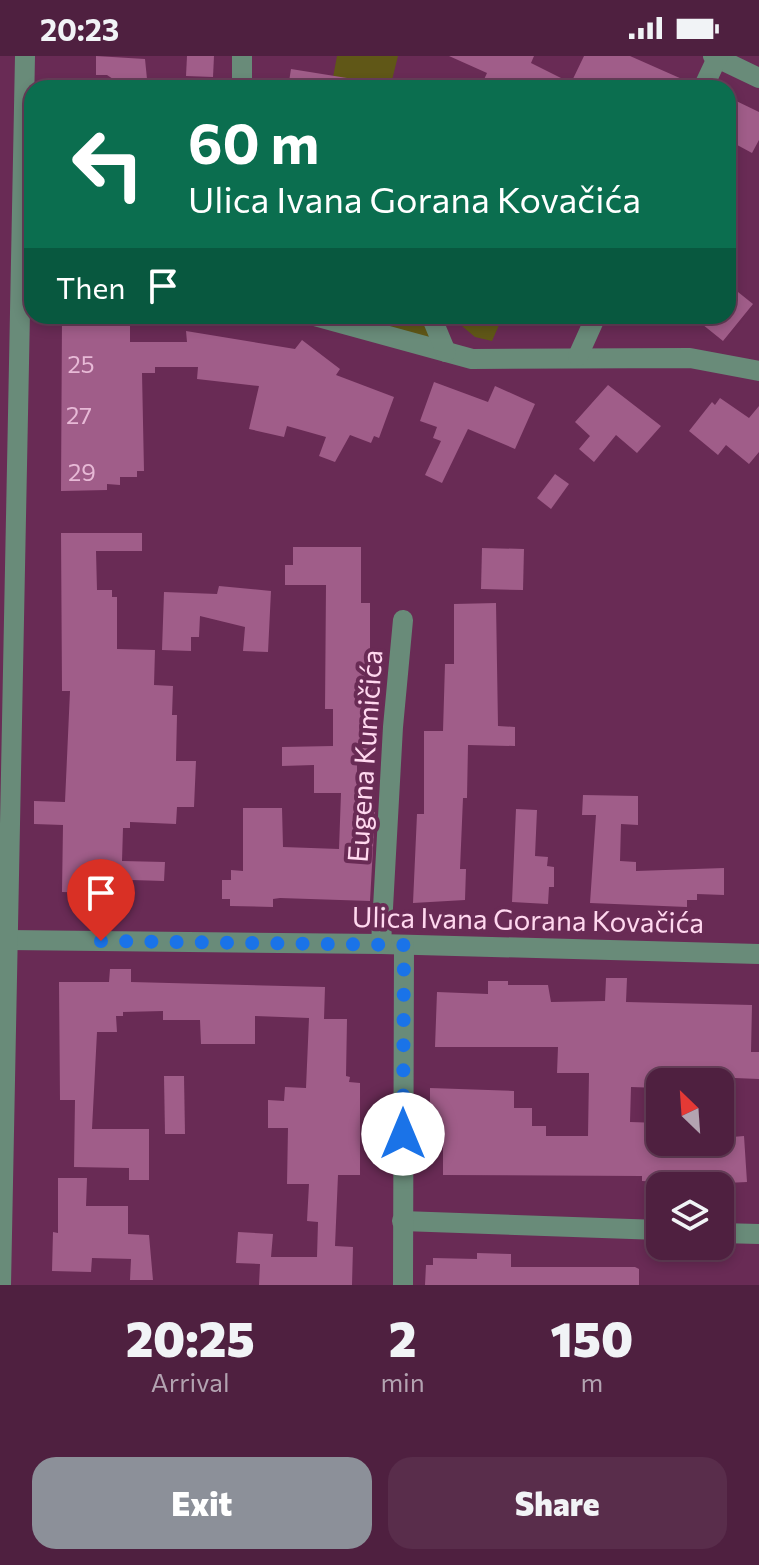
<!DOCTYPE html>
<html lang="en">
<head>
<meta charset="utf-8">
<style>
	body { margin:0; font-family:Commissioner,sans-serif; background:#592d4b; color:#f1f3f6; height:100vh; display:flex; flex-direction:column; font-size:30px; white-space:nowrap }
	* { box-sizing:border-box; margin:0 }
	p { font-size:26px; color:#b3a3b1 }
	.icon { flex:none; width:44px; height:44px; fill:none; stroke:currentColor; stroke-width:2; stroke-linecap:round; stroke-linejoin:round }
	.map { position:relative; height:1229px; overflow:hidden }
	.details { display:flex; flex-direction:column; background:#4f2040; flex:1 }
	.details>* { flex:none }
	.guide { position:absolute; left:24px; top:24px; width:712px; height:244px; border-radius:24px; box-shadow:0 4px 12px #0003,0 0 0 2px #663e59; background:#0b6e4f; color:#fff; overflow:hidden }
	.needle { width:52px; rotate:335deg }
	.fabs { position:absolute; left:646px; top:1012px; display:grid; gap:16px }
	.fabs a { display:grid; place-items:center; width:88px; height:88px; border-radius:16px; background:#4f2040; box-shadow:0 4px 12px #0003,0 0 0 2px #663e59; font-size:40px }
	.pin { position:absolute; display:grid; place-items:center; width:68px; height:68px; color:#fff; margin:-82px -34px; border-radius:50% 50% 50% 0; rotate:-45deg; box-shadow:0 0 8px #0007 }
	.pin .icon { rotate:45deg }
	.me { position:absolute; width:88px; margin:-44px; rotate:0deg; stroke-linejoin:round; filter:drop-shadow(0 0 6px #0008) }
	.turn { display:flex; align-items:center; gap:28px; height:168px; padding:0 32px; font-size:36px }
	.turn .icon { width:104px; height:104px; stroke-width:2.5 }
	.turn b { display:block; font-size:56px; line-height:68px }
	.then { display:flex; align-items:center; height:76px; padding:0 32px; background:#0003; gap:16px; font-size:30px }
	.eta { display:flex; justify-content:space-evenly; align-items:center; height:136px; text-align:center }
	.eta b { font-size:48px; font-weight:800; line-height:56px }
	.cta { display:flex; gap:16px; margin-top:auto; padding:16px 32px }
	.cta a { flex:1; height:92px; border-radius:24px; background:#8c9099; color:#fff; font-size:32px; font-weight:800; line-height:92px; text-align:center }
	.cta a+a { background:#592d4b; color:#f1f3f6 }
	.status { display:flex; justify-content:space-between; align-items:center; height:56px; padding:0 40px; background:#4f2040; direction:ltr }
	.status svg { height:22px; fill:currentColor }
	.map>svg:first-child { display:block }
	.green { fill:#605717 }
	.building { fill:#a05d89 }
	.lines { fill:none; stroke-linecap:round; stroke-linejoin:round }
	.minor { stroke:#698b79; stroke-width:20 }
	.route { stroke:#1a73e8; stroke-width:14; stroke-dasharray:0 25.2 }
	.labels { text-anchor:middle; stroke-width:8; stroke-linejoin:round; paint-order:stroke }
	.number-label { font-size:24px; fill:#e7b9d6 }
	.street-label { font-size:28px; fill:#ffd8ef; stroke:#692b55 }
</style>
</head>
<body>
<div class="status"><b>20:23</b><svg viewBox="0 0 49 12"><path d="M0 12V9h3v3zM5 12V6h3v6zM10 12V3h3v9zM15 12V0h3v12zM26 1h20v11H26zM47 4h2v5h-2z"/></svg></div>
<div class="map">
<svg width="759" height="1229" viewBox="0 0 759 1229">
	<rect width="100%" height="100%" fill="#692b55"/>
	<g class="green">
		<path d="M 337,0 L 398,0 L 390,32 L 331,32 Z"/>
		<path d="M 340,260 L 420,260 L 431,280 L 424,286 Z"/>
		<path d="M 450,260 L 503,260 L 492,285 L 475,281 Z"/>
	</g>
	<g class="building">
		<path d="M 96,0 L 145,3 L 147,23 L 113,23 L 107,19 L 96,19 Z"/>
		<path d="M 187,0 L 214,0 L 213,21 L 186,20 Z"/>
		<path d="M 449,0 L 534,0 L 531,7 L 571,27 L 584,0 L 630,0 L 691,27 L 690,32 L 480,32 L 487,17 Z"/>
		<path d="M 291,13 L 347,22 L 346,32 L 288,32 Z"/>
		<path d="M 728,41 L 759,56 L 759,84 L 752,97 L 728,84 Z"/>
		<path d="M 728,228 L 753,248 L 723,285 L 692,260 L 728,260 Z"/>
		<path d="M 62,260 L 130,260 L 130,286 L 187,286 L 186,275 L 295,293 L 302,284 L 340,313 L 336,319 L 394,341 L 379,382 L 374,380 L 371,387 L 350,379 L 335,406 L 319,400 L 326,381 L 287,370 L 284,381 L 249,373 L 259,330 L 197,323 L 198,311 L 155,311 L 155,317 L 142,317 L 144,415 L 137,415 L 137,421 L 120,421 L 120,429 L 107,428 L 107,434 L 61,435 Z"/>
		<path d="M 434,326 L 488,346 L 495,330 L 535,348 L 515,393 L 468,373 L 442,427 L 425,419 L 441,385 L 433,382 L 437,371 L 420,365 Z"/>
		<path d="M 608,329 L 661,370 L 637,397 L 616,379 L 594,406 L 579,393 L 590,380 L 575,366 Z"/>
		<path d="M 720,342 L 749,362 L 759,350 L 759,396 L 749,408 L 726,389 L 718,399 L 689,375 L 712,346 L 715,349 Z"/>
		<path d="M 555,418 L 569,428 L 551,453 L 537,442 Z"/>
		<path d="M 61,477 L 142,477 L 142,495 L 96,495 L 97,534 L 112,534 L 112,541 L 117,541 L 117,593 L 155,594 L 154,629 L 173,630 L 172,659 L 177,659 L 176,705 L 196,705 L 194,751 L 177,751 L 176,768 L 130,766 L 130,772 L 123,772 L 122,805 L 165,806 L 164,825 L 99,823 L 99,837 L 62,836 L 63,769 L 34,768 L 34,745 L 65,746 L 70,635 L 62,635 Z"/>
		<path d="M 293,491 L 361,491 L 361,547 L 370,547 L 370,604 L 373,604 L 372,644 L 368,644 L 368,709 L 357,709 L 357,755 L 375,756 L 370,845 L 280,842 L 273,843 L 273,851 L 230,850 L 230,843 L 222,843 L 222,824 L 231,824 L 231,814 L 243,815 L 243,752 L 282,752 L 283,791 L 339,793 L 341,737 L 314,737 L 314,709 L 282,710 L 282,691 L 333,690 L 333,653 L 325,653 L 326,529 L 285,529 L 285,509 L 293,509 Z"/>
		<path d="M 482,492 L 524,493 L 523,534 L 481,533 Z"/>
		<path d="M 219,530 L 271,535 L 268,596 L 243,595 L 245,571 L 200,560 L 199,581 L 191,581 L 191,595 L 162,594 L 164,536 L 217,538 Z"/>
		<path d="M 496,547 L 498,670 L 515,671 L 515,690 L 468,689 L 467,742 L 463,742 L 460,813 L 466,813 L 465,844 L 413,847 L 417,758 L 424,758 L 424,675 L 443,675 L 445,608 L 454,608 L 454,548 Z"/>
		<path d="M 583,739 L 638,740 L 638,769 L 621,768 L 620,805 L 636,806 L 636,815 L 724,812 L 724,839 L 697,838 L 697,844 L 687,844 L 687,851 L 590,847 L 596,759 L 582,759 Z"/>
		<path d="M 516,753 L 537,754 L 535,800 L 548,801 L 547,810 L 554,811 L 554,831 L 549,831 L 548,848 L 512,846 Z"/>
		<path d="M 110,913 L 131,913 L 131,926 L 325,931 L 324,963 L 347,963 L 346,1020 L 350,1021 L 349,1026 L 360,1027 L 360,1119 L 338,1119 L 335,1190 L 353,1191 L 352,1229 L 259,1229 L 260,1208 L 236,1207 L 238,1176 L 273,1178 L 271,1201 L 317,1201 L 318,1166 L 307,1165 L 309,1128 L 287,1128 L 288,1072 L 268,1072 L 268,1044 L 284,1045 L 285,1031 L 306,1032 L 309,962 L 255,960 L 255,988 L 201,988 L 200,964 L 163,964 L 163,955 L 123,956 L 123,960 L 116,960 L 117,976 L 97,976 L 92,1073 L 149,1073 L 149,1124 L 129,1124 L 129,1112 L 74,1111 L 75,1044 L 60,1044 L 59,926 L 109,926 Z"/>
		<path d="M 606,922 L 627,922 L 626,946 L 752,949 L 751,996 L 759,996 L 759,1023 L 686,1020 L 686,1026 L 660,1026 L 660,1032 L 631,1031 L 630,1066 L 660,1067 L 660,1086 L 720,1086 L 720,1082 L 744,1080 L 747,1126 L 704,1128 L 642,1125 L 642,1120 L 443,1119 L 443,1069 L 430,1068 L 430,1032 L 514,1035 L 514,1052 L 532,1052 L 532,1070 L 546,1070 L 546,1080 L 588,1080 L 589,1017 L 557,1017 L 558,991 L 435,991 L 437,936 L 488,938 L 488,925 L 508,925 L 508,929 L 548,929 L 551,946 L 605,945 Z"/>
		<path d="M 164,1020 L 184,1020 L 185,1078 L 165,1078 Z"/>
		<path d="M 58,1122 L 87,1122 L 86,1150 L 128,1150 L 128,1178 L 149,1179 L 153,1224 L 130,1224 L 131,1203 L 92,1202 L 91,1216 L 52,1215 L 53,1176 L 58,1177 Z"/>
		<path d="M 477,1197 L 511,1198 L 511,1211 L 635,1211 L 639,1213 L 639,1229 L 425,1229 L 426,1209 L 433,1209 L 433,1202 L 477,1203 Z"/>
	</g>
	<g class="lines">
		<g class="minor">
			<path d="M 713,0 L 759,22"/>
			<path d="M 242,32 L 242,0"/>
			<path d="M 703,32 L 718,0"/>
			<path d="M 315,260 L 472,303 L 690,302 L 759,315"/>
			<path d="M 431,260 L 446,296"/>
			<path d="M 578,300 L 596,260"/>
			<path d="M 8,884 L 381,888 L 759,898"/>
			<path d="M 381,888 L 393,671 L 403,564"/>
			<path d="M 402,1165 L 660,1174"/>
			<path d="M 720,1177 L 759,1178"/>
			<path d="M 1,1229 L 25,0"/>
			<path d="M 403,1229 L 404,889"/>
		</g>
	</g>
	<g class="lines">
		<path class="route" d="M 101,885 L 404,889 L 403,1078"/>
	</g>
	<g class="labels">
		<g class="number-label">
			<text x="81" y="317">25</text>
			<text x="79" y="368">27</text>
			<text x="82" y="425">29</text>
		</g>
		<g class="street-label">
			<text transform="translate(365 700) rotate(-86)" y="10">Eugena Kumičića</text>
			<text transform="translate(528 864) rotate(1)" y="10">Ulica Ivana Gorana Kovačića</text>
		</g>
	</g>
</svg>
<div class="fabs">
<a><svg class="needle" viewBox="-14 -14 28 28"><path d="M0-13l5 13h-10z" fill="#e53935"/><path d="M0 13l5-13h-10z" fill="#b3a3b1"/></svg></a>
<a><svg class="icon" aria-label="layers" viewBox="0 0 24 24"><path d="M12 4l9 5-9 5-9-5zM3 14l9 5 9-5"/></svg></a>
</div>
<div class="pin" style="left:101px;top:885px;background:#d93025"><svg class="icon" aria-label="arrive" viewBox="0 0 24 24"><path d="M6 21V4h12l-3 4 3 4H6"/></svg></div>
<svg class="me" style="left:403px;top:1078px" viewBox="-20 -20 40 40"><circle r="19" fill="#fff"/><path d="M0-13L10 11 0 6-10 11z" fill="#1a73e8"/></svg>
<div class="guide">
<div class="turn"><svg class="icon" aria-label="left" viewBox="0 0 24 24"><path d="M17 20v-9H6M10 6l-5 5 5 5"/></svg><div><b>60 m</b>Ulica Ivana Gorana Kovačića</div></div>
<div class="then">Then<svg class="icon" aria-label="arrive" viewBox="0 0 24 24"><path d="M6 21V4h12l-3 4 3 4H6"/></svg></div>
</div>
</div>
<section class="details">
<div class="eta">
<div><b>20:25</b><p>Arrival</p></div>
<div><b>2</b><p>min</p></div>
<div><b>150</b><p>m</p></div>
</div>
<div class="cta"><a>Exit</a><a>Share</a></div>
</section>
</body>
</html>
